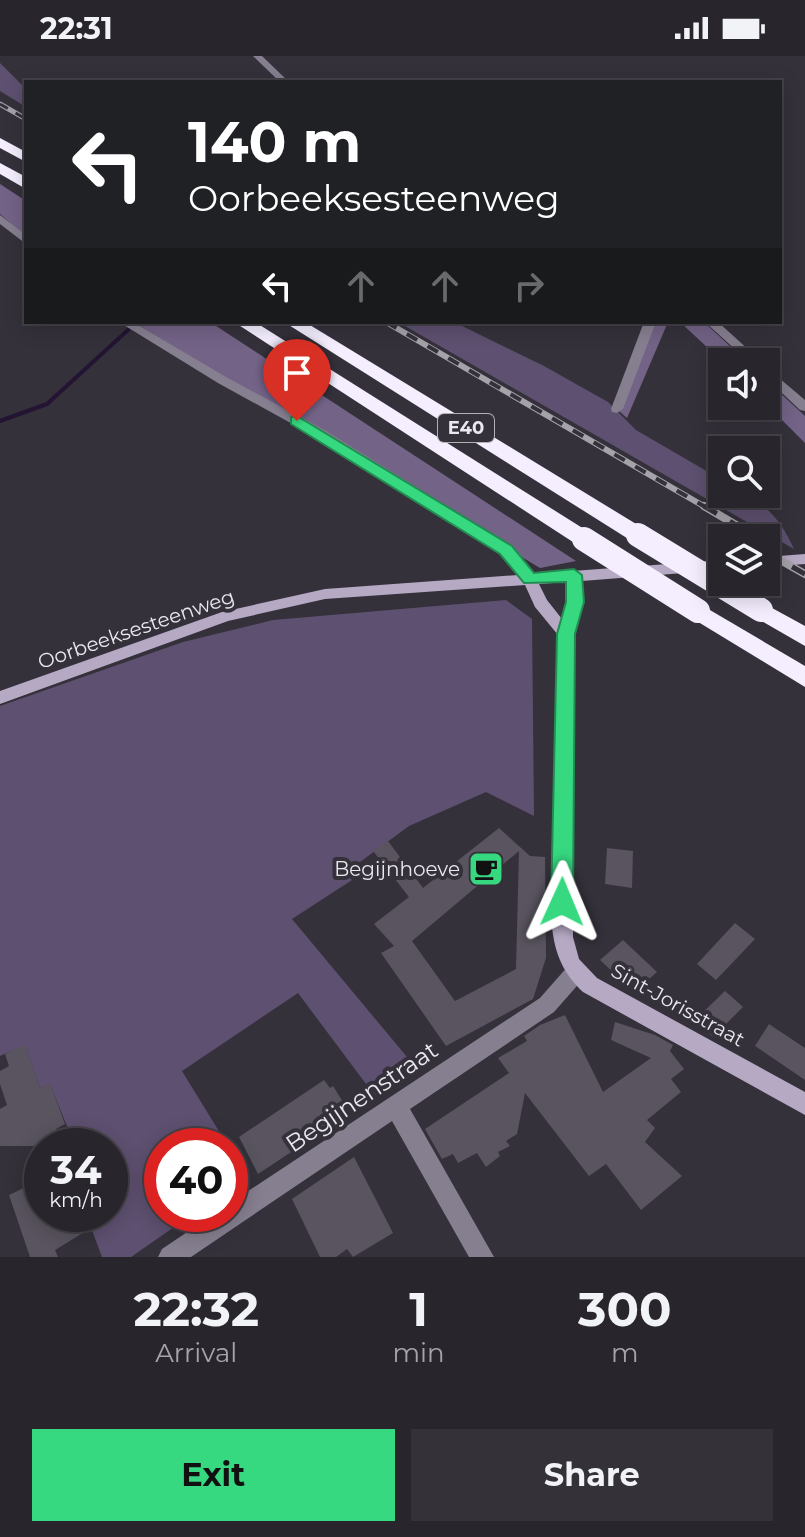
<!DOCTYPE html>
<html lang="en">
<head>
<meta charset="utf-8">
<style>
	body { margin:0; font-family:Montserrat,sans-serif; background:#343138; color:#f1f3f6; height:100vh; display:flex; flex-direction:column; font-size:30px; white-space:nowrap }
	* { box-sizing:border-box; margin:0 }
	p { font-size:26px; color:#a5a5a9 }
	.icon { flex:none; width:44px; height:44px; fill:none; stroke:currentColor; stroke-width:2; stroke-linecap:round; stroke-linejoin:round }
	.map { position:relative; height:1201px; overflow:hidden }
	.sheet { display:flex; flex-direction:column; background:#28252c; flex:1 }
	.sheet>* { flex:none }
	.hud { position:absolute; left:24px; top:24px; width:758px; height:244px; border-radius:0px; box-shadow:0 4px 20px #0003,0 0 0 2px #444248; background:#202124; color:#fff; overflow:hidden }
	.tools { position:absolute; left:708px; top:292px; display:grid; gap:16px }
	.tools a { display:grid; place-items:center; width:72px; height:72px; border-radius:0px; background:#28252c; box-shadow:0 4px 20px #0003,0 0 0 2px #444248; font-size:40px }
	.speed { position:absolute; left:24px; top:1072px; display:flex; gap:16px; font-size:40px; font-weight:700; text-align:center }
	.speed>* { display:grid; place-content:center; width:104px; height:104px; border-radius:50%; background:#28252c; box-shadow:0 4px 20px #0003,0 0 0 2px #444248; line-height:1 }
	.speed small { font-size:20px; font-weight:400 }
	.speed .limit { border:12px solid #d22; background:#fff; color:#111 }
	.pin { position:absolute; display:grid; place-items:center; width:68px; height:68px; color:#fff; margin:-82px -34px; border-radius:50% 50% 50% 0; rotate:-45deg; box-shadow:0 0 8px #0007 }
	.pin .icon { rotate:45deg }
	.me { position:absolute; width:88px; margin:-44px; rotate:1deg; stroke-linejoin:round; filter:drop-shadow(0 0 6px #0008) }
	.turn { display:flex; align-items:center; gap:28px; height:168px; padding:0 32px; font-size:36px }
	.turn .icon { width:104px; height:104px; stroke-width:2.5 }
	.turn b { display:block; font-size:56px; line-height:68px }
	.lanes { display:flex; align-items:center; height:76px; padding:0 32px; background:#0003; justify-content:center; gap:40px; direction:ltr }
	.lanes .off { opacity:.35 }
	.eta { display:flex; justify-content:space-evenly; align-items:center; height:136px; text-align:center }
	.eta b { font-size:48px; font-weight:700; line-height:56px }
	.button { display:flex; gap:16px; margin-top:auto; padding:16px 32px }
	.button a { flex:1; height:92px; border-radius:0px; background:#36d880; color:#111; font-size:32px; font-weight:700; line-height:92px; text-align:center }
	.button a+a { background:#343138; color:#f1f3f6 }
	.status { display:flex; justify-content:space-between; align-items:center; height:56px; padding:0 40px; background:#28252c; direction:ltr }
	.status svg { height:22px; fill:currentColor }
	.map>svg:first-child { display:block }
	.green { fill:#5e5070 }
	.forest { fill:#736387 }
	.lines { fill:none; stroke-linecap:round; stroke-linejoin:round }
	.stream { stroke:#231433; stroke-width:4 }
	.building { fill:#59545f; fill-rule:evenodd }
	.street { fill:#867f90; fill-rule:evenodd }
	.secondary { fill:#b5a9c4; fill-rule:evenodd }
	.highway { fill:#f4eeff; fill-rule:evenodd }
	.rail-far2-casing { stroke:#a6a2aa; stroke-width:5 }
	.rail-far1-casing { stroke:#a6a2aa; stroke-width:6 }
	.rail-casing { stroke:#a6a2aa; stroke-width:8 }
	.rail-far2 { stroke:#35313b; stroke-width:3; stroke-dasharray:9; stroke-linecap:butt }
	.rail-far1 { stroke:#35313b; stroke-width:4; stroke-dasharray:12; stroke-linecap:butt }
	.rail { stroke:#35313b; stroke-width:5; stroke-dasharray:15; stroke-linecap:butt }
	.highway-bridge { stroke:#f4eeff; stroke-width:24 }
	.route { fill:#36d880; stroke:#238c53; stroke-width:2 }
	.labels { text-anchor:middle; stroke-width:8; stroke-linejoin:round; paint-order:stroke }
	.shield { fill:#35313b; stroke:#b4b0b8; stroke-width:2 }
	.shield-label { font-size:18px; font-weight:bold; fill:#eae7ee }
	.street-label { font-size:20px; fill:#eae7ee; stroke:#35313b }
	.poi-label { font-size:20px; fill:#eae7ee; stroke:#35313b; text-anchor:end }
	.near-street-label { font-size:24px; fill:#eae7ee; stroke:#35313b }
</style>
</head>
<body>
<div class="status"><b>22:31</b><svg viewBox="0 0 49 12"><path d="M0 12V9h3v3zM5 12V6h3v6zM10 12V3h3v9zM15 12V0h3v12zM26 1h20v11H26zM47 4h2v5h-2z"/></svg></div>
<div class="map">
<svg width="805" height="1201" viewBox="0 0 805 1201">
	<rect width="100%" height="100%" fill="#35313b"/>
	<g class="green">
		<path d="M 0,7 L 26,33 L 26,51 L 0,35 Z"/>
		<path d="M 398,266 L 454,266 L 544,310 L 608,346 L 636,374 L 722,424 L 722,438 C 760,438 779,460 794,493 Z"/>
		<path d="M 506,544 L 532,563 L 534,760 L 486,736 L 409,770 L 345,817 L 352,824 L 292,863 L 417,1013 L 375,1040 L 298,937 L 182,1015 L 228,1090 L 162,1090 L 162,1158 L 193,1158 L 131,1201 L 102,1201 L 86,1158 L 110,1158 L 110,1090 L 75,1090 L 50,1028 L 40,1032 L 25,989 L 0,1000 L 0,650 L 183,586 L 273,564 Z"/>
	</g>
	<g class="forest">
		<path d="M 0,128 L 26,145 L 26,181 L 0,158 Z"/>
		<path d="M 133,266 L 210,266 L 576,505 L 540,512 Z"/>
		<path d="M 655,266 L 668,266 L 627,362 L 619,355 Z"/>
		<path d="M 680,266 L 704,266 L 747,306 L 723,306 Z"/>
		<path d="M 766,324 L 805,360 L 805,387 L 766,348 Z"/>
	</g>
	<g class="lines">
		<path class="stream" d="M 0,365 L 47,348 L 128,274"/>
	</g>
	<g class="building">
		<path d="M 499,772 L 530,800 L 545,801 L 546,902 L 533,943 L 446,990 L 381,897 L 394,890 L 374,868 L 409,841 L 373,795 L 388,785 L 423,832 ZM 519,795 L 516,913 L 455,945 L 412,885 Z"/>
		<path d="M 607,792 L 633,795 L 632,832 L 605,828 Z"/>
		<path d="M 735,867 L 755,883 L 716,924 L 697,908 Z"/>
		<path d="M 623,884 L 657,916 L 634,936 L 600,904 Z"/>
		<path d="M 725,935 L 743,951 L 713,981 L 695,964 Z"/>
		<path d="M 565,959 L 603,1036 L 651,1002 L 611,984 L 615,966 L 655,979 L 673,989 L 670,995 L 684,1013 L 671,1023 L 681,1036 L 647,1064 L 655,1072 L 645,1086 L 682,1120 L 641,1154 L 606,1108 L 589,1120 L 525,1037 L 517,1078 L 506,1085 L 510,1090 L 498,1096 L 500,1100 L 486,1111 L 477,1097 L 458,1107 L 453,1098 L 442,1103 L 425,1073 L 509,1017 L 498,1002 L 527,985 L 524,980 L 540,969 Z"/>
		<path d="M 769,968 L 805,992 L 805,1024 L 755,990 Z"/>
		<path d="M 25,988 L 40,1032 L 50,1027 L 65,1068 L 56,1073 L 62,1090 L 0,1090 L 0,1053 L 7,1049 L 0,1028 L 0,1015 L 9,1010 L 5,998 Z"/>
		<path d="M 324,1024 L 330,1032 L 333,1030 L 350,1057 L 258,1118 L 239,1081 Z"/>
		<path d="M 354,1101 L 393,1177 L 353,1201 L 347,1193 L 336,1201 L 320,1201 L 292,1143 Z"/>
		<path d="M 26,1131 L 35,1158 L 86,1158 L 91,1172 L 55,1194 L 58,1201 L 30,1201 L 9,1139 Z"/>
	</g>
	<g class="lines">
		<g class="street">
			<path d="M 253,0 L 262,0 L 289,26 L 280,26 Z"/>
			<path d="M 0,159 L 26,179 L 26,188 L 0,168 Z"/>
			<path d="M 119,266 L 133,266 L 226,321 L 326,375 L 511,490 L 535,519 L 538,523 L 535,527 L 525,527 L 501,498 L 316,381 L 218,327 Z"/>
			<path d="M 644,266 L 656,266 L 623,353 L 617,357 L 612,356 L 611,353 Z"/>
			<path d="M 705,266 L 718,266 L 762,306 L 749,306 Z"/>
			<path d="M 766,311 L 805,344 L 805,355 L 800,354 L 766,322 Z"/>
			<path d="M 576,907 L 583,909 L 586,916 L 583,923 L 554,956 L 410,1053 L 494,1201 L 469,1201 L 392,1065 L 191,1201 L 158,1201 L 162,1193 L 214,1158 L 230,1158 L 230,1147 L 540,942 L 569,909 Z"/>
		</g>
		<g class="secondary">
			<path d="M 805,498 L 805,508 L 766,511 L 766,501 Z"/>
			<path d="M 722,504 L 722,514 L 582,525 L 583,546 L 574,578 L 573,881 L 579,903 L 597,922 L 805,1036 L 805,1059 L 583,936 C 563,917 555,898 552,871 L 558,579 L 535,551 L 525,529 L 325,543 L 228,565 L 0,648 L 0,635 L 222,556 L 325,533 ZM 567,526 L 567,546 L 562,563 L 547,544 L 539,528 Z"/>
		</g>
		<g class="highway">
			<path d="M 0,82 L 26,96 L 26,106 L 0,92 Z"/>
			<path d="M 0,107 L 26,121 L 26,133 L 0,118 Z"/>
			<path d="M 234,266 L 255,266 L 592,478 L 595,483 L 592,488 L 576,488 Z"/>
			<path d="M 284,266 L 305,266 L 646,474 L 649,479 L 646,484 L 630,484 Z"/>
			<path d="M 761,546 L 805,570 L 805,590 L 753,560 L 749,554 L 753,548 Z"/>
			<path d="M 698,547 L 805,610 L 805,631 L 690,561 L 686,555 L 690,549 Z"/>
		</g>
		<defs>
			<path id="rail-far2" d="M 0,48 L 26,63"/>
			<path id="rail-far1" d="M 386,266 L 707,452"/>
			<g id="rail">
				<path d="M 704,450 L 758,482"/>
				<path d="M 766,496 L 805,518"/>
			</g>
		</defs>
		<use href="#rail-far2" class="rail-far2-casing"/>
		<use href="#rail-far1" class="rail-far1-casing"/>
		<use href="#rail" class="rail-casing"/>
		<use href="#rail-far2" class="rail-far2"/>
		<use href="#rail-far1" class="rail-far1"/>
		<use href="#rail" class="rail"/>
		<g class="highway-bridge">
			<path d="M 638,479 L 761,554"/>
			<path d="M 584,483 L 698,555"/>
		</g>
	</g>
	<path class="route" d="M 297,360 L 512,490 L 534,517 L 574,513 L 582,519 L 584,546 L 575,578 L 573,846 L 570,853 L 562,856 L 555,853 L 551,846 L 557,578 L 566,546 L 566,526 L 524,527 L 500,498 L 291,368 L 291,361 Z"/>
	<defs>
		<symbol id="cafe-square" viewBox="-11 -11 22 22"><rect x="-9" y="-9" width="18" height="18" rx="4" fill="#36d880" stroke="#35313b"/><path d="M-5.5-4.5H6V0H3Q3 3.5 0 3.5H-2.5Q-5.5 3.5-5.5 0ZM3-3.2v2h1.7v-2ZM-6 4.5H4V6H-6Z" fill="#111"/></symbol>
	</defs>
	<g fill-rule="evenodd">
		<use href="#cafe-square" x="466" y="793" width="40" height="40"/>
	</g>
	<g class="labels">
		<rect class="shield" x="438" y="358" width="56" height="28" rx="6"/>
		<g class="shield-label">
			<text x="466" y="378">E40</text>
		</g>
		<g class="street-label">
			<text transform="translate(136 573) rotate(-19)" y="7">Oorbeeksesteenweg</text>
			<text transform="translate(678 949) rotate(29)" y="7">Sint-Jorisstraat</text>
		</g>
		<g class="poi-label">
			<text x="460" y="820">Begijnhoeve</text>
		</g>
		<g class="near-street-label">
			<text transform="translate(362 1041) rotate(-34)" y="8">Begijnenstraat</text>
		</g>
	</g>
</svg>
<div class="tools">
<a><svg class="icon" aria-label="sound" viewBox="0 0 24 24"><path d="M4 9h4l5-4v14l-5-4H4zM17 9q2 3 0 6"/></svg></a>
<a><svg class="icon" aria-label="search" viewBox="0 0 24 24"><circle cx="10" cy="10" r="6"/><path d="M15 15l6 6"/></svg></a>
<a><svg class="icon" aria-label="layers" viewBox="0 0 24 24"><path d="M12 4l9 5-9 5-9-5zM3 14l9 5 9-5"/></svg></a>
</div>
<div class="speed"><div>34<small>km/h</small></div><div class="limit">40</div></div>
<div class="pin" style="left:297px;top:365px;background:#d93025"><svg class="icon" aria-label="arrive" viewBox="0 0 24 24"><path d="M6 21V4h12l-3 4 3 4H6"/></svg></div>
<svg class="me" style="left:562px;top:846px" viewBox="-20 -20 40 40"><path d="M0-17L14 15 0 8-14 15z" fill="#36d880" stroke="#fff" stroke-width="4"/></svg>
<div class="hud">
<div class="turn"><svg class="icon" aria-label="left" viewBox="0 0 24 24"><path d="M17 20v-9H6M10 6l-5 5 5 5"/></svg><div><b>140 m</b>Oorbeeksesteenweg</div></div>
<div class="lanes"><svg class="icon" aria-label="left" viewBox="0 0 24 24"><path d="M17 20v-9H6M10 6l-5 5 5 5"/></svg><svg class="icon off" aria-label="ahead" viewBox="0 0 24 24"><path d="M12 20V5M6 11l6-6 6 6"/></svg><svg class="icon off" aria-label="ahead" viewBox="0 0 24 24"><path d="M12 20V5M6 11l6-6 6 6"/></svg><svg class="icon off" aria-label="right" viewBox="0 0 24 24"><path d="M7 20v-9h11M14 6l5 5-5 5"/></svg></div>
</div>
</div>
<section class="sheet">
<div class="eta">
<div><b>22:32</b><p>Arrival</p></div>
<div><b>1</b><p>min</p></div>
<div><b>300</b><p>m</p></div>
</div>
<div class="button"><a>Exit</a><a>Share</a></div>
</section>
</body>
</html>
